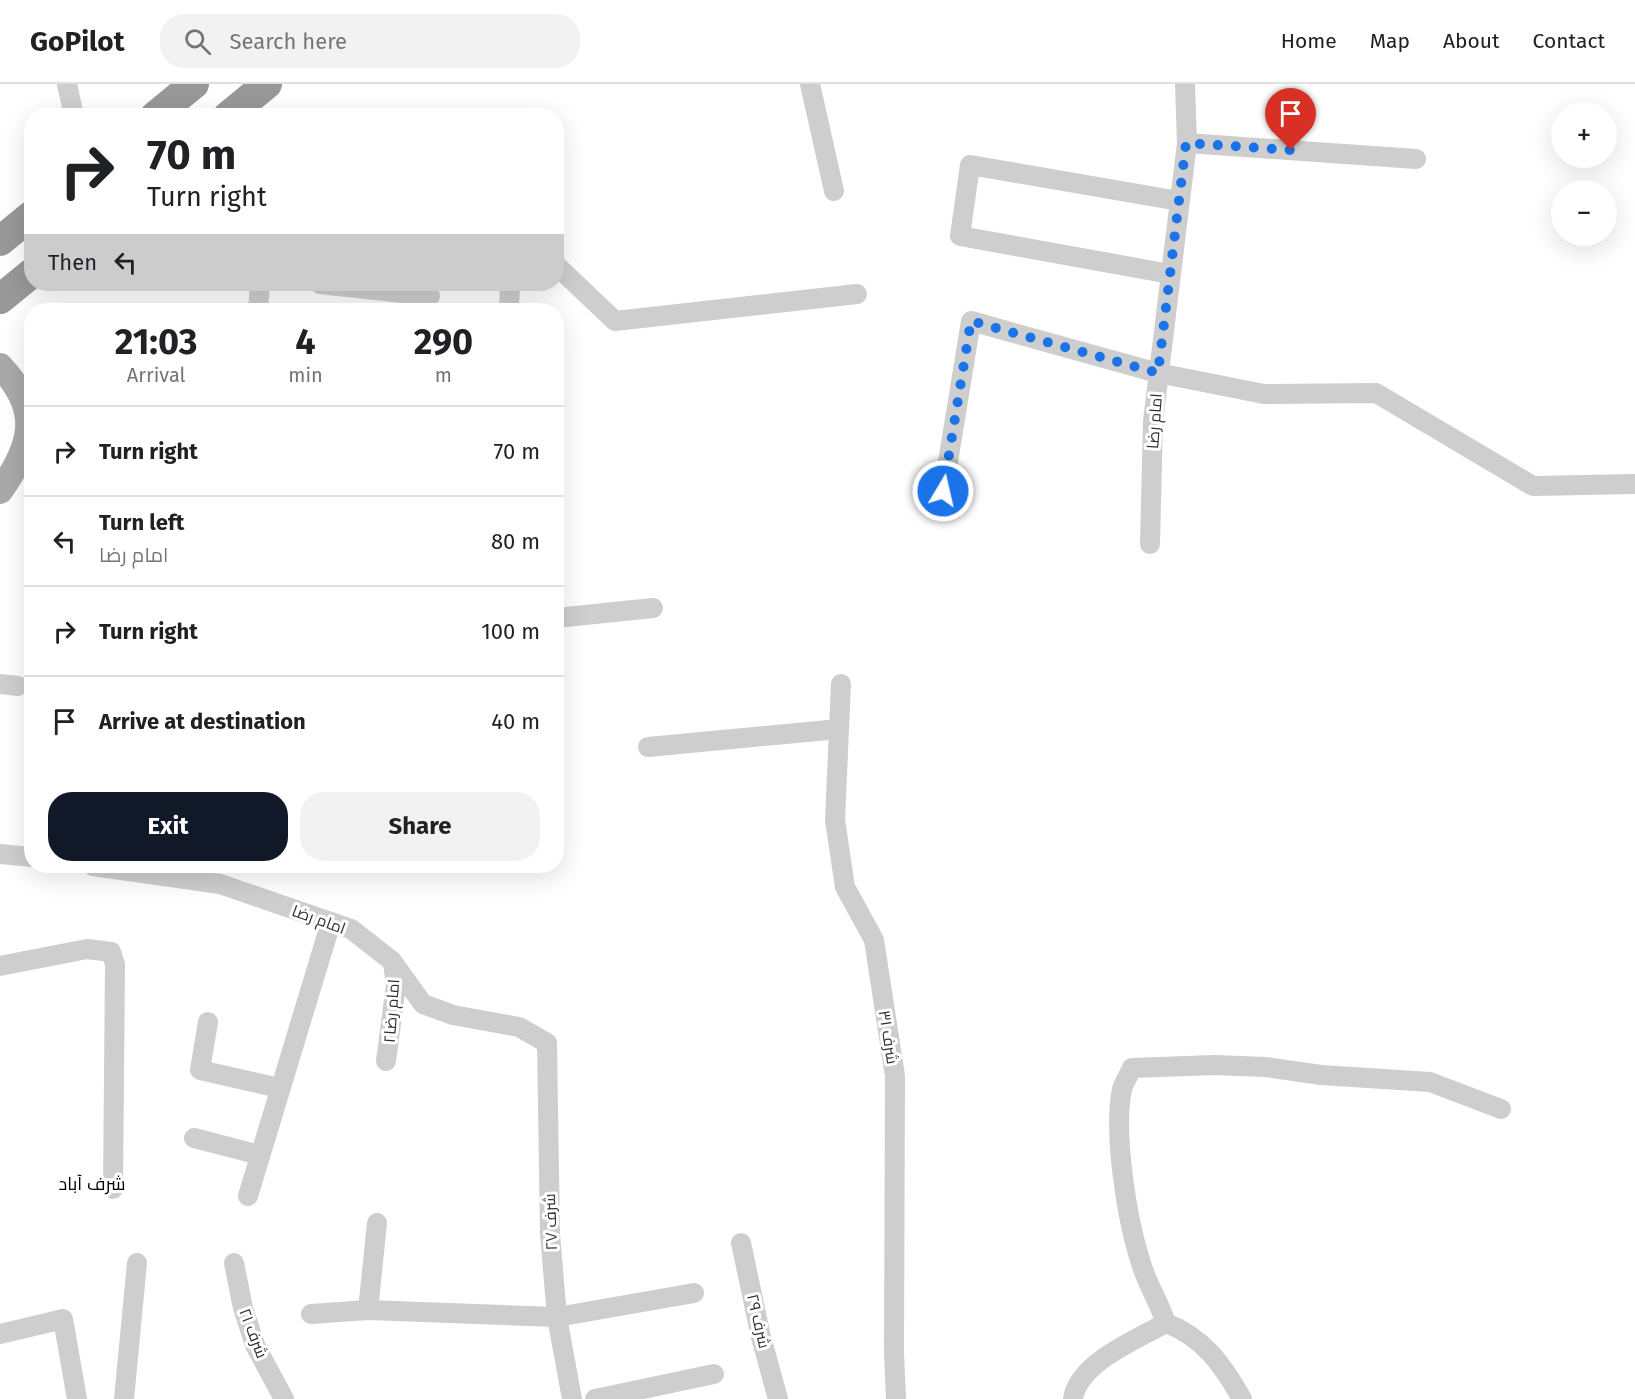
<!DOCTYPE html>
<html lang="en">
<head>
<meta charset="utf-8">
<style>
	body { margin:0; font-family:"Fira Sans",Cairo,sans-serif; background:#f2f2f2; color:#202124; height:100vh; display:flex; flex-direction:column; font-size:22px; white-space:nowrap }
	* { box-sizing:border-box; margin:0 }
	p { font-size:20px; color:#757577 }
	.icon { flex:none; width:33px; height:33px; fill:none; stroke:currentColor; stroke-width:2; stroke-linecap:round; stroke-linejoin:round }
	.map { position:relative; flex:1; overflow:hidden }
	.panel { position:absolute; left:24px; top:219px; width:540px; height:570px; display:flex; flex-direction:column; background:#fff; border-radius:24px; box-shadow:0 6px 24px #0002 }
	.panel>* { flex:none }
	.top-card { position:absolute; left:24px; top:24px; width:540px; height:183px; border-radius:24px; box-shadow:0 6px 24px #0002; background:#fff; color:#202124; overflow:hidden }
	.buttons { position:absolute; left:1551px; top:18px; display:grid; gap:12px }
	.buttons a { display:grid; place-items:center; width:66px; height:66px; border-radius:50%; background:#fff; box-shadow:0 6px 24px #0002; font-size:30px }
	.pin { position:absolute; display:grid; place-items:center; width:51px; height:51px; color:#fff; margin:-62px -26px; border-radius:50% 50% 50% 0; rotate:-45deg; box-shadow:0 0 6px #0007 }
	.pin .icon { rotate:45deg }
	.me { position:absolute; width:66px; margin:-33px; rotate:9deg; stroke-linejoin:round; filter:drop-shadow(0 0 4px #0008) }
	.turn { display:flex; align-items:center; gap:21px; height:126px; padding:0 24px; font-size:27px }
	.turn .icon { width:78px; height:78px; stroke-width:2.5 }
	.turn b { display:block; font-size:42px; line-height:51px }
	.then { display:flex; align-items:center; height:57px; padding:0 24px; background:#0003; gap:12px; font-size:22px }
	.eta { display:flex; justify-content:space-evenly; align-items:center; height:102px; text-align:center }
	.eta b { font-size:36px; font-weight:700; line-height:42px }
	.action { display:flex; gap:12px; margin-top:auto; padding:12px 24px }
	.action a { flex:1; height:69px; border-radius:24px; background:#111827; color:#fff; font-size:24px; font-weight:700; line-height:69px; text-align:center }
	.action a+a { background:#f2f2f2; color:#202124 }
	ul { padding:0; list-style:none }
	li { display:flex; align-items:center; gap:18px; height:90px; padding:0 24px; border-top:2px solid #e0e0e0 }
	li div { flex:1 }
	li b { display:block; font-size:22px }
	li em { font-style:normal }
	header { display:flex; align-items:center; gap:36px; box-sizing:border-box; height:84px; padding:0 30px; background:#fff; border-bottom:2px solid #e0e0e0 }
	header strong { font-size:28px }
	nav { display:flex; gap:33px; margin-inline-start:auto; font-size:21px }
	.search { width:420px; height:54px; background:#f2f2f2; display:flex; align-items:center; gap:15px; box-sizing:border-box; padding:0 21px; border-radius:24px; color:#757577; font-size:22px }
	.map>svg:first-child { display:block }
	.lines { fill:none; stroke-linecap:round; stroke-linejoin:round }
	.minor { stroke:#cecece; stroke-width:20 }
	.major { stroke:#a9a9a9; stroke-width:26 }
	.highway { stroke:#989898; stroke-width:30 }
	.route { stroke:#1a73e8; stroke-width:10; stroke-dasharray:0 18 }
	.labels { text-anchor:middle; stroke-width:6; stroke-linejoin:round; paint-order:stroke }
	.street-label { font-size:16px; fill:#313131; stroke:#fff }
	.neighbourhood-label { font-size:18px; fill:#000; stroke:#fff }
</style>
</head>
<body>
<header>
<strong>GoPilot</strong>
<div class="search"><svg class="icon" aria-label="search" viewBox="0 0 24 24"><circle cx="10" cy="10" r="6"/><path d="M15 15l6 6"/></svg>Search here</div>
<nav><a>Home</a><a>Map</a><a>About</a><a>Contact</a></nav>
</header>
<div class="map">
<svg width="1635" height="1315" viewBox="0 0 1635 1315">
	<rect width="100%" height="100%" fill="#fff"/>
	<g class="lines">
		<g class="minor">
			<path d="M 67,0 L 74,32"/>
			<path d="M 810,0 L 834,107"/>
			<path d="M 1187,59 L 1416,75"/>
			<path d="M 556,181 L 615,237 L 857,210"/>
			<path d="M 1170,190 L 960,152 L 970,81 L 1179,117"/>
			<path d="M 320,200 L 430,212"/>
			<path d="M 258,226 L 260,200"/>
			<path d="M 509,226 L 510,200"/>
			<path d="M 940,427 L 971,237 L 1158,289 L 1264,310 L 1376,309 L 1533,402 L 1635,400"/>
			<path d="M 1150,460 L 1153,337 L 1187,59 L 1185,0"/>
			<path d="M 556,534 L 653,524"/>
			<path d="M 0,600 L 18,602"/>
			<path d="M 841,600 L 835,736 L 845,803 L 874,856 L 895,992 L 894,1269 L 896,1315"/>
			<path d="M 648,663 L 839,645"/>
			<path d="M 0,770 L 32,773"/>
			<path d="M 93,782 L 220,800 L 351,845 L 392,877 L 423,920 L 453,931 L 519,943 L 547,959 L 550,1150 L 557,1233 L 572,1315"/>
			<path d="M 0,882 L 87,865 L 111,868 L 115,880 L 113,1105"/>
			<path d="M 208,938 L 200,986 L 279,1004"/>
			<path d="M 386,977 L 396,901 L 393,879"/>
			<path d="M 194,1054 L 260,1071"/>
			<path d="M 248,1112 L 331,838"/>
			<path d="M 741,1159 L 761,1253 L 778,1315"/>
			<path d="M 234,1179 L 243,1224 L 255,1261 L 284,1315"/>
			<path d="M 368,1226 L 377,1139"/>
			<path d="M 311,1230 L 368,1226 L 557,1233 L 694,1209"/>
			<path d="M 0,1250 L 63,1235 L 77,1315"/>
			<path d="M 124,1315 L 137,1179"/>
			<path d="M 595,1315 L 714,1290"/>
			<path d="M 1073,1315 C 1078,1279 1137,1255 1166,1239"/>
			<path d="M 1242,1315 C 1223,1281 1203,1253 1166,1239 C 1159,1218 1147,1200 1141,1179 C 1127,1136 1113,1049 1122,1005 C 1124,998 1129,991 1132,984 L 1214,981 L 1266,983 L 1321,991 L 1430,998 L 1501,1025"/>
		</g>
		<path class="major" d="M 0,282 C 42,326 33,361 0,407"/>
		<g class="highway">
			<path d="M 155,32 L 194,0"/>
			<path d="M 228,32 L 267,0"/>
			<path d="M 0,157 L 32,131"/>
			<path d="M 0,215 L 32,189"/>
		</g>
	</g>
	<g class="lines">
		<path class="route" d="M 943,407 L 971,237 L 1158,289 L 1186,59 L 1291,66"/>
	</g>
	<g class="labels">
		<g class="street-label">
			<text transform="translate(1154 337) rotate(-86)" y="6">امام رضا</text>
			<text transform="translate(319 835) rotate(20)" y="6">امام رضا</text>
			<text transform="translate(391 927) rotate(-86)" y="6">امام رضا۲</text>
			<text transform="translate(889 953) rotate(81)" y="6">شرف ۳۱</text>
			<text transform="translate(550 1138) rotate(-92)" y="6">شرف ۲۷</text>
			<text transform="translate(759 1237) rotate(77)" y="6">شرف ۲۹</text>
			<text transform="translate(254 1249) rotate(69)" y="6">شرف ۲۱</text>
		</g>
		<g class="neighbourhood-label">
			<text x="92" y="1106">شرف آباد</text>
		</g>
	</g>
</svg>
<div class="buttons">
<a>+</a>
<a>−</a>
</div>
<div class="pin" style="left:1291px;top:66px;background:#d93025"><svg class="icon" aria-label="arrive" viewBox="0 0 24 24"><path d="M6 21V4h12l-3 4 3 4H6"/></svg></div>
<svg class="me" style="left:943px;top:407px" viewBox="-20 -20 40 40"><circle r="17" fill="#1a73e8" stroke="#fff" stroke-width="3"/><path d="M0-11L8 9 0 5-8 9z" fill="#fff"/></svg>
<div class="top-card">
<div class="turn"><svg class="icon" aria-label="right" viewBox="0 0 24 24"><path d="M7 20v-9h11M14 6l5 5-5 5"/></svg><div><b>70 m</b>Turn right</div></div>
<div class="then">Then<svg class="icon" aria-label="left" viewBox="0 0 24 24"><path d="M17 20v-9H6M10 6l-5 5 5 5"/></svg></div>
</div>
<section class="panel">
<div class="eta">
<div><b>21:03</b><p>Arrival</p></div>
<div><b>4</b><p>min</p></div>
<div><b>290</b><p>m</p></div>
</div>
<ul>
<li><svg class="icon" aria-label="right" viewBox="0 0 24 24"><path d="M7 20v-9h11M14 6l5 5-5 5"/></svg><div><b>Turn right</b></div><em>70 m</em></li>
<li><svg class="icon" aria-label="left" viewBox="0 0 24 24"><path d="M17 20v-9H6M10 6l-5 5 5 5"/></svg><div><b>Turn left</b><p>امام رضا</p></div><em>80 m</em></li>
<li><svg class="icon" aria-label="right" viewBox="0 0 24 24"><path d="M7 20v-9h11M14 6l5 5-5 5"/></svg><div><b>Turn right</b></div><em>100 m</em></li>
<li><svg class="icon" aria-label="arrive" viewBox="0 0 24 24"><path d="M6 21V4h12l-3 4 3 4H6"/></svg><div><b>Arrive at destination</b></div><em>40 m</em></li>
</ul>
<div class="action"><a>Exit</a><a>Share</a></div>
</section>
</div>
</body>
</html>
